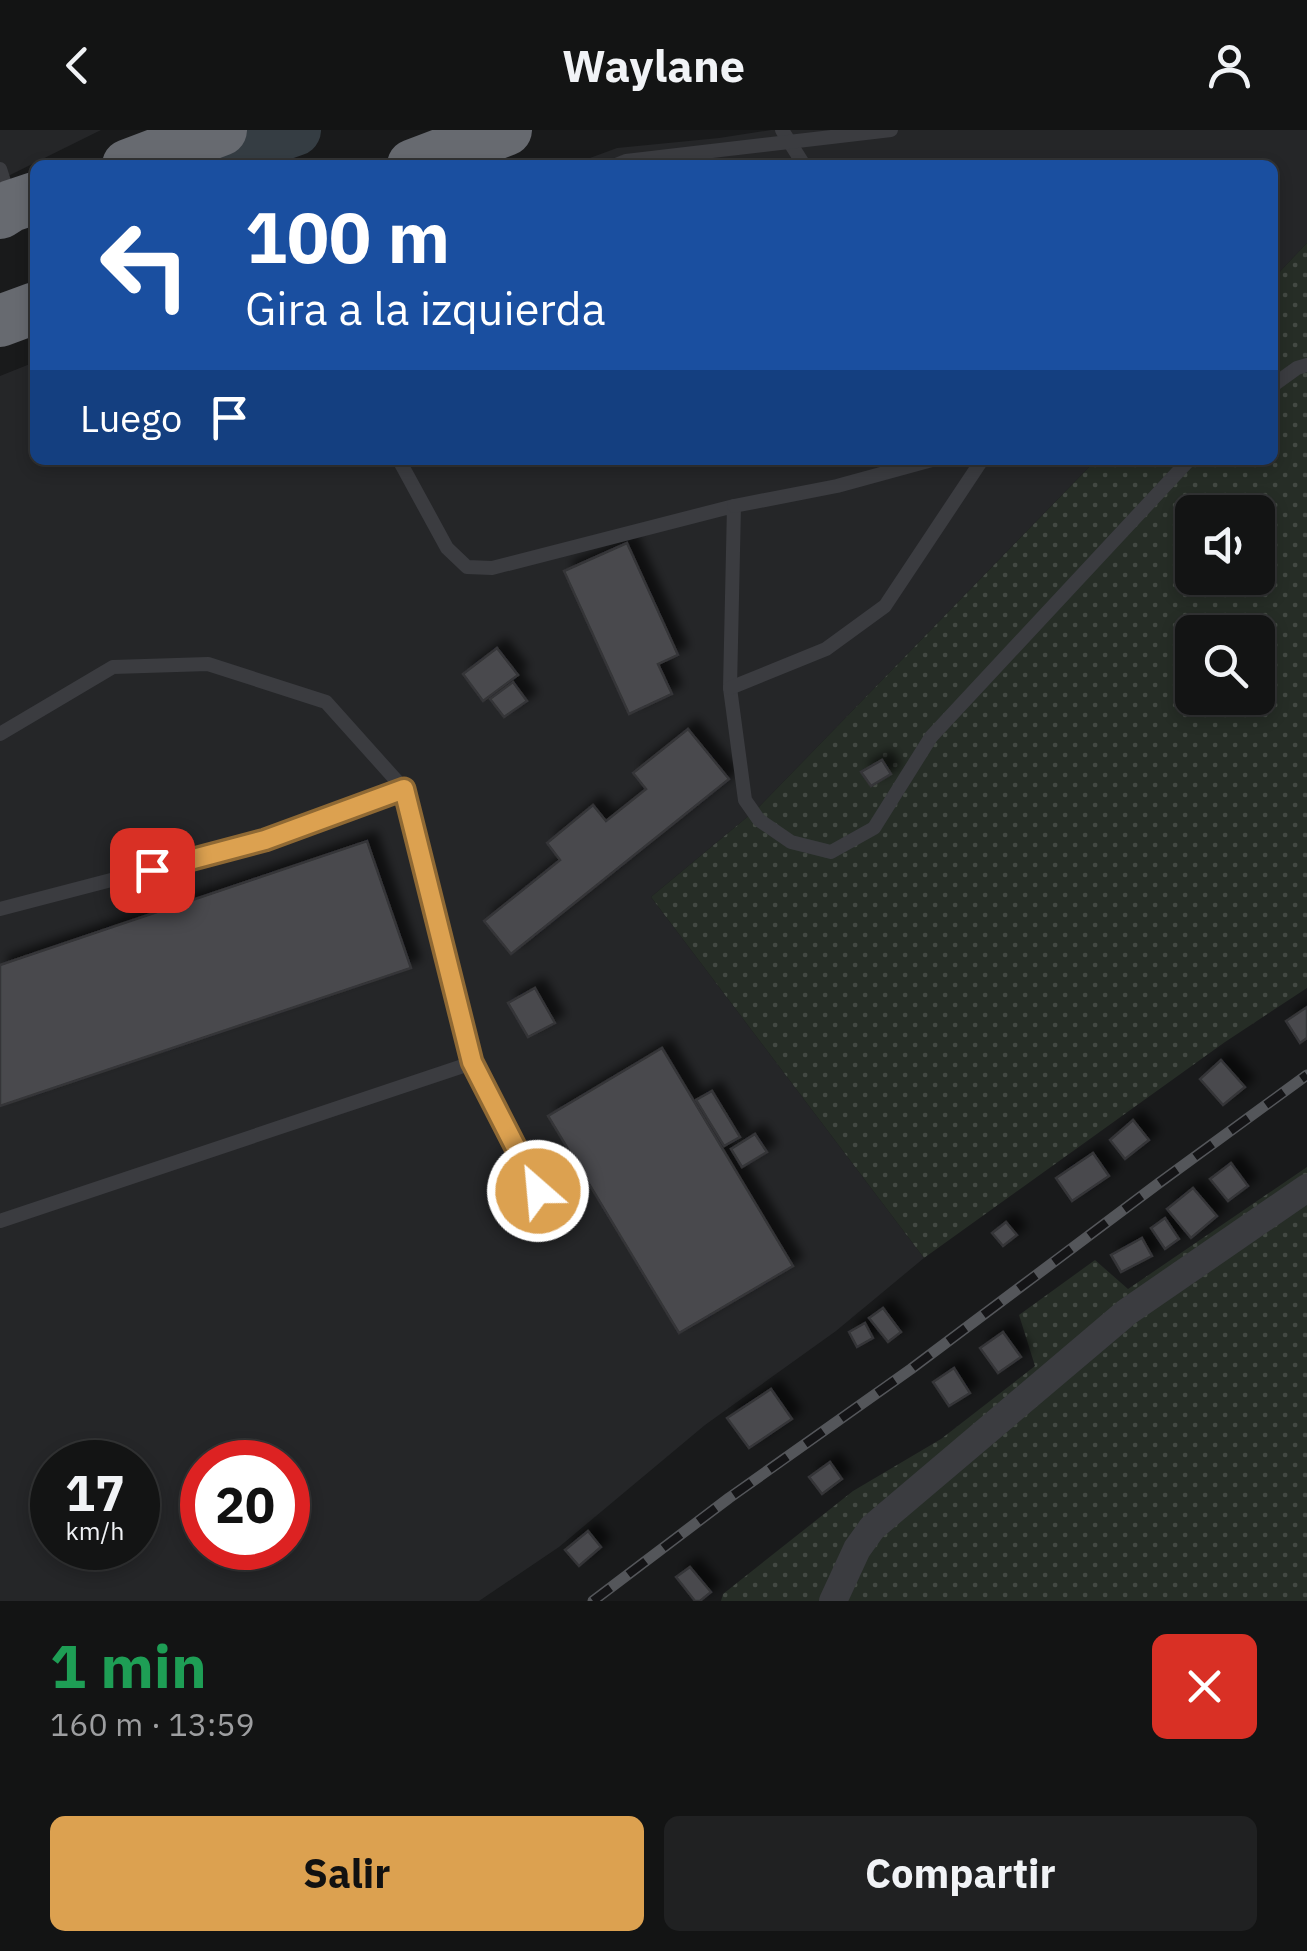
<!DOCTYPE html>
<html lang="es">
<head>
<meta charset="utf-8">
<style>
	body { margin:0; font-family:"IBM Plex Sans",sans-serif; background:#202122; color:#f1f3f6; height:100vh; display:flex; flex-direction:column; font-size:38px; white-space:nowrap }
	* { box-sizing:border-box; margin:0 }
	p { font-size:32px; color:#9d9ea0 }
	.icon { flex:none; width:55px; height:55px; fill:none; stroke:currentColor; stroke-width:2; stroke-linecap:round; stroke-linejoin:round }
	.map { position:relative; height:1471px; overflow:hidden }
	.panel { display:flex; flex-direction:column; background:#131414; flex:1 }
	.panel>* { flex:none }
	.guide { position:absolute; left:30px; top:30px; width:1248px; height:305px; border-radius:15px; box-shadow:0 5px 15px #0003,0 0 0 2px #323334; background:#1a4fa0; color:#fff; overflow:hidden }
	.controls { position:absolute; left:1175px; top:365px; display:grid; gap:20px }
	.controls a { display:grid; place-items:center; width:100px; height:100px; border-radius:15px; background:#131414; box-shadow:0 5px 15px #0003,0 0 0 2px #323334; font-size:50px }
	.speed { position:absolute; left:30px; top:1310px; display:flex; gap:20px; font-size:50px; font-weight:700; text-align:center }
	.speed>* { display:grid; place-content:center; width:130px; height:130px; border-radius:50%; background:#131414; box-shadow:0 5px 15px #0003,0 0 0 2px #323334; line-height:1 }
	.speed small { font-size:25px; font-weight:400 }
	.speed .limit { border:15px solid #d22; background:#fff; color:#111 }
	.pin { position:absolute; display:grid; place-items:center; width:85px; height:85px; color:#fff; margin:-42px; border-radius:20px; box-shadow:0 5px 15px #0006 }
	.me { position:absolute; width:110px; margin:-55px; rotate:333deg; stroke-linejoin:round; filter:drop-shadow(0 0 8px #0008) }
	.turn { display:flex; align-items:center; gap:35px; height:210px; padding:0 50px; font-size:45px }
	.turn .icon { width:130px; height:130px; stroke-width:2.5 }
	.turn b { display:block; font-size:70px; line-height:85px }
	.then { display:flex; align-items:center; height:95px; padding:0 50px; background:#0003; gap:20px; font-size:38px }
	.round { display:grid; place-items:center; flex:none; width:105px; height:105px; border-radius:15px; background:#202122 }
	.summary { display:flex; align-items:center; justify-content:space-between; height:170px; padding:0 50px }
	h1 { font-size:60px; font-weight:700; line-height:75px; color:#1e9e55 }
	.action { display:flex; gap:20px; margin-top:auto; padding:20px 50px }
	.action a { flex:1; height:115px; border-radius:15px; background:#dca150; color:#111; font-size:40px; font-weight:700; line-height:115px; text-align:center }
	.action a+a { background:#202122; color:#f1f3f6 }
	header { display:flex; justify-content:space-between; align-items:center; height:130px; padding:0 50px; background:#131414; font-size:45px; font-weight:700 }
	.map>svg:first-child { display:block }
	.built { fill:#252628; fill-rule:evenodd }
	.grass { fill:url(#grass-dots); fill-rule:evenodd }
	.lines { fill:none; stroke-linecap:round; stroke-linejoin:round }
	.river { stroke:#353d43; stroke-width:52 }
	.building { fill:#494a4d; stroke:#343437; stroke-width:2.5; filter:url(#shadow) }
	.lane { stroke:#3b3c40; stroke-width:14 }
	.street { stroke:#3b3c40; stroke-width:28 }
	.highway { stroke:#676a70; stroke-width:52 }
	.rail-casing { stroke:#54565a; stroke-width:11 }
	.rail { stroke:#141416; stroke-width:8; stroke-dasharray:22; stroke-linecap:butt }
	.route-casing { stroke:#8f6934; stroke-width:25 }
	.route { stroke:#dca150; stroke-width:18 }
</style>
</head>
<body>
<header><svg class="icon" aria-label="back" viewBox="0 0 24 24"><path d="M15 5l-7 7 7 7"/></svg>Waylane<svg class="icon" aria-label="person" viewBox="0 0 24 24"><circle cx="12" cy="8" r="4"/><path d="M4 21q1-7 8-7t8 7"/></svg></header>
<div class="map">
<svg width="1307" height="1471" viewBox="0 0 1307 1471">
	<defs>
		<pattern id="grass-dots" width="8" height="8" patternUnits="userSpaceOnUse" patternTransform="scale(2.5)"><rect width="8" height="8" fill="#262d26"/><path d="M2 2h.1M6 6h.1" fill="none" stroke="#434943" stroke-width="1.8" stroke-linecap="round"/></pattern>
		<filter id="shadow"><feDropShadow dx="9" dy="-9" stdDeviation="5" flood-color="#0009"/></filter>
	</defs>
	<rect width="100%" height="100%" fill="#191a1b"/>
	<g class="built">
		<path d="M 0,0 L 101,0 L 0,50 Z"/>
		<path d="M 771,0 L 1307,0 L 1307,113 L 1273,149 L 1272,35 L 571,35 L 617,18 L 719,8 Z"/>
		<path d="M 35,232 L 35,330 L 1096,330 L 757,679 L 651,767 L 924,1128 L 836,1201 L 705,1295 L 559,1417 L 479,1471 L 0,1471 L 0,246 ZM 52,1332 L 138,1332 L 138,1418 L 52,1418 ZM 202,1332 L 288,1332 L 288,1418 L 202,1418 Z"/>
	</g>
	<g class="grass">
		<path d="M 1307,113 L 1307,858 L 1225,912 L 924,1128 L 651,767 L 757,679 L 1096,330 L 1272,330 L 1273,149 ZM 1192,382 L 1258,382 L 1258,448 L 1192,448 ZM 1192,502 L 1258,502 L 1258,568 L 1192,568 Z"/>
		<path d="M 1307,1037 L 1307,1471 L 721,1471 L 723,1464 L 853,1361 L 941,1309 L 1035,1236 L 1019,1185 L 1095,1130 L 1128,1159 Z"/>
	</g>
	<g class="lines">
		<path class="river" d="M 195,35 L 295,0"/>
	</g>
	<g class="building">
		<path d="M 627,413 L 678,525 L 658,534 L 672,564 L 629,584 L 564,441 Z"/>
		<path d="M 497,518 L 518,545 L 483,571 L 463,544 Z"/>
		<path d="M 513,552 L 527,571 L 504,587 L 490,569 Z"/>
		<path d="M 688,599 L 729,649 L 511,824 L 484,791 L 560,730 L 547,713 L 593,675 L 606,691 L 646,659 L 633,643 Z"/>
		<path d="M 882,630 L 891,644 L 871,656 L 861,642 Z"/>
		<path d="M 367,711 L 411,838 L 0,976 L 0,835 Z"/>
		<path d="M 535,858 L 555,893 L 528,907 L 508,873 Z"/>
		<path d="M 1307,877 L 1307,908 L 1300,913 L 1286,891 Z"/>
		<path d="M 662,918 L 793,1136 L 679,1203 L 548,986 Z"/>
		<path d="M 1221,930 L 1245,957 L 1223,975 L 1200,949 Z"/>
		<path d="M 712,961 L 740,1007 L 724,1016 L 696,970 Z"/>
		<path d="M 1133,990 L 1149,1010 L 1125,1029 L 1110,1010 Z"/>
		<path d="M 755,1004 L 767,1022 L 742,1037 L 731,1019 Z"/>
		<path d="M 1093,1023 L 1109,1046 L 1072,1071 L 1056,1048 Z"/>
		<path d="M 1231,1033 L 1248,1056 L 1228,1071 L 1210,1049 Z"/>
		<path d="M 1193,1058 L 1217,1086 L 1191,1108 L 1167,1079 Z"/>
		<path d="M 1165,1088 L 1179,1109 L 1165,1119 L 1151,1098 Z"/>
		<path d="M 1006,1092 L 1017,1105 L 1003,1116 L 992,1103 Z"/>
		<path d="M 1142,1108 L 1152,1126 L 1121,1142 L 1111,1125 Z"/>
		<path d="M 883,1178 L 901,1202 L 888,1212 L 869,1188 Z"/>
		<path d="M 865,1193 L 873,1208 L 857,1217 L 849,1202 Z"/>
		<path d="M 1003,1202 L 1021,1227 L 998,1243 L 980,1218 Z"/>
		<path d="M 954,1238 L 970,1263 L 949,1276 L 933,1252 Z"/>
		<path d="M 771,1259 L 792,1289 L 749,1318 L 727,1288 Z"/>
		<path d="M 830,1332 L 842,1349 L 822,1364 L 809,1347 Z"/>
		<path d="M 588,1401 L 601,1417 L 579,1436 L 565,1420 Z"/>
		<path d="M 690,1437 L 711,1462 L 700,1471 L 695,1471 L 676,1447 Z"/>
	</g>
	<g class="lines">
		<g class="lane">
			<path d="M 782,0 L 804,35"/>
			<path d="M 616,35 L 626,31 L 891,0"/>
			<path d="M 0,39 L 9,67"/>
			<path d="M 1272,256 L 1297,238 L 1307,235"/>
			<path d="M 399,330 L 447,418 L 467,437 L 492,438 L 734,376 L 730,558 L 745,670 L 759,690 L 791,712 L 831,722 L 874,698 L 931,607 L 1189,330"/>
			<path d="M 734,376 L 837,356 L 932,330"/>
			<path d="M 730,558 L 826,519 L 885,476 L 982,330"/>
			<path d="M 0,604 L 113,537 L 208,534 L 326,572 L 404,659 L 265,710 L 0,779"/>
			<path d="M 404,659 L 472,933 L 537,1061"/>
			<path d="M 0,1091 L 472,933"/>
		</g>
		<path class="street" d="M 833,1471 L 857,1419 L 872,1398 L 1127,1182 L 1307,1058"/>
		<g class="highway">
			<path d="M 128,35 L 221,0"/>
			<path d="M 413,35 L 506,0"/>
			<path d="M 0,83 L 11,76 L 35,68"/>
			<path d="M 0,191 L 35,178"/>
		</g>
		<defs>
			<path id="rail" d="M 593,1471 L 729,1368 L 911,1239 L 1159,1053 L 1307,945"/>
		</defs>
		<use href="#rail" class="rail-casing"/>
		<use href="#rail" class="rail"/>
	</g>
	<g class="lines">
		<defs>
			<path id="route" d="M 152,740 L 265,710 L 404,659 L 472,932 L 538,1061"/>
		</defs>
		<use href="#route" class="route-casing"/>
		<use href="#route" class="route"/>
	</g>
</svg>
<div class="controls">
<a><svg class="icon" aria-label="sound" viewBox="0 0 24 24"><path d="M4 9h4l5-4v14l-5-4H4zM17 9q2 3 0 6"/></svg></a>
<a><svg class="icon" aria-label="search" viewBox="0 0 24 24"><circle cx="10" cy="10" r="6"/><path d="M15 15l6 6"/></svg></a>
</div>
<div class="speed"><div>17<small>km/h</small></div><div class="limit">20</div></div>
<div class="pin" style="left:152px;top:740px;background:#d93025"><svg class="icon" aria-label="arrive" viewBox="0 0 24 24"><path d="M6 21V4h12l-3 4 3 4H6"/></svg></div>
<svg class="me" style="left:538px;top:1061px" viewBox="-20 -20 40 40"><circle r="17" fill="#dca150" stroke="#fff" stroke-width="3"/><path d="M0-11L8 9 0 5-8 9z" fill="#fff"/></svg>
<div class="guide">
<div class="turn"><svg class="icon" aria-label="left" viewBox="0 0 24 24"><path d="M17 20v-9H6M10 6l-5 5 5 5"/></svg><div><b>100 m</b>Gira a la izquierda</div></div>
<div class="then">Luego<svg class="icon" aria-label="arrive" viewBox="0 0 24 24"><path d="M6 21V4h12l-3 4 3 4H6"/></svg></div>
</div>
</div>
<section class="panel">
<div class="summary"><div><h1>1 min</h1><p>160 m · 13:59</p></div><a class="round" style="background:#d93025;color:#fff"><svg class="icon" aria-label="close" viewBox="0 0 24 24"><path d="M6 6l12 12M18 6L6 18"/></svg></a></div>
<div class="action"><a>Salir</a><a>Compartir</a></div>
</section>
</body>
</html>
